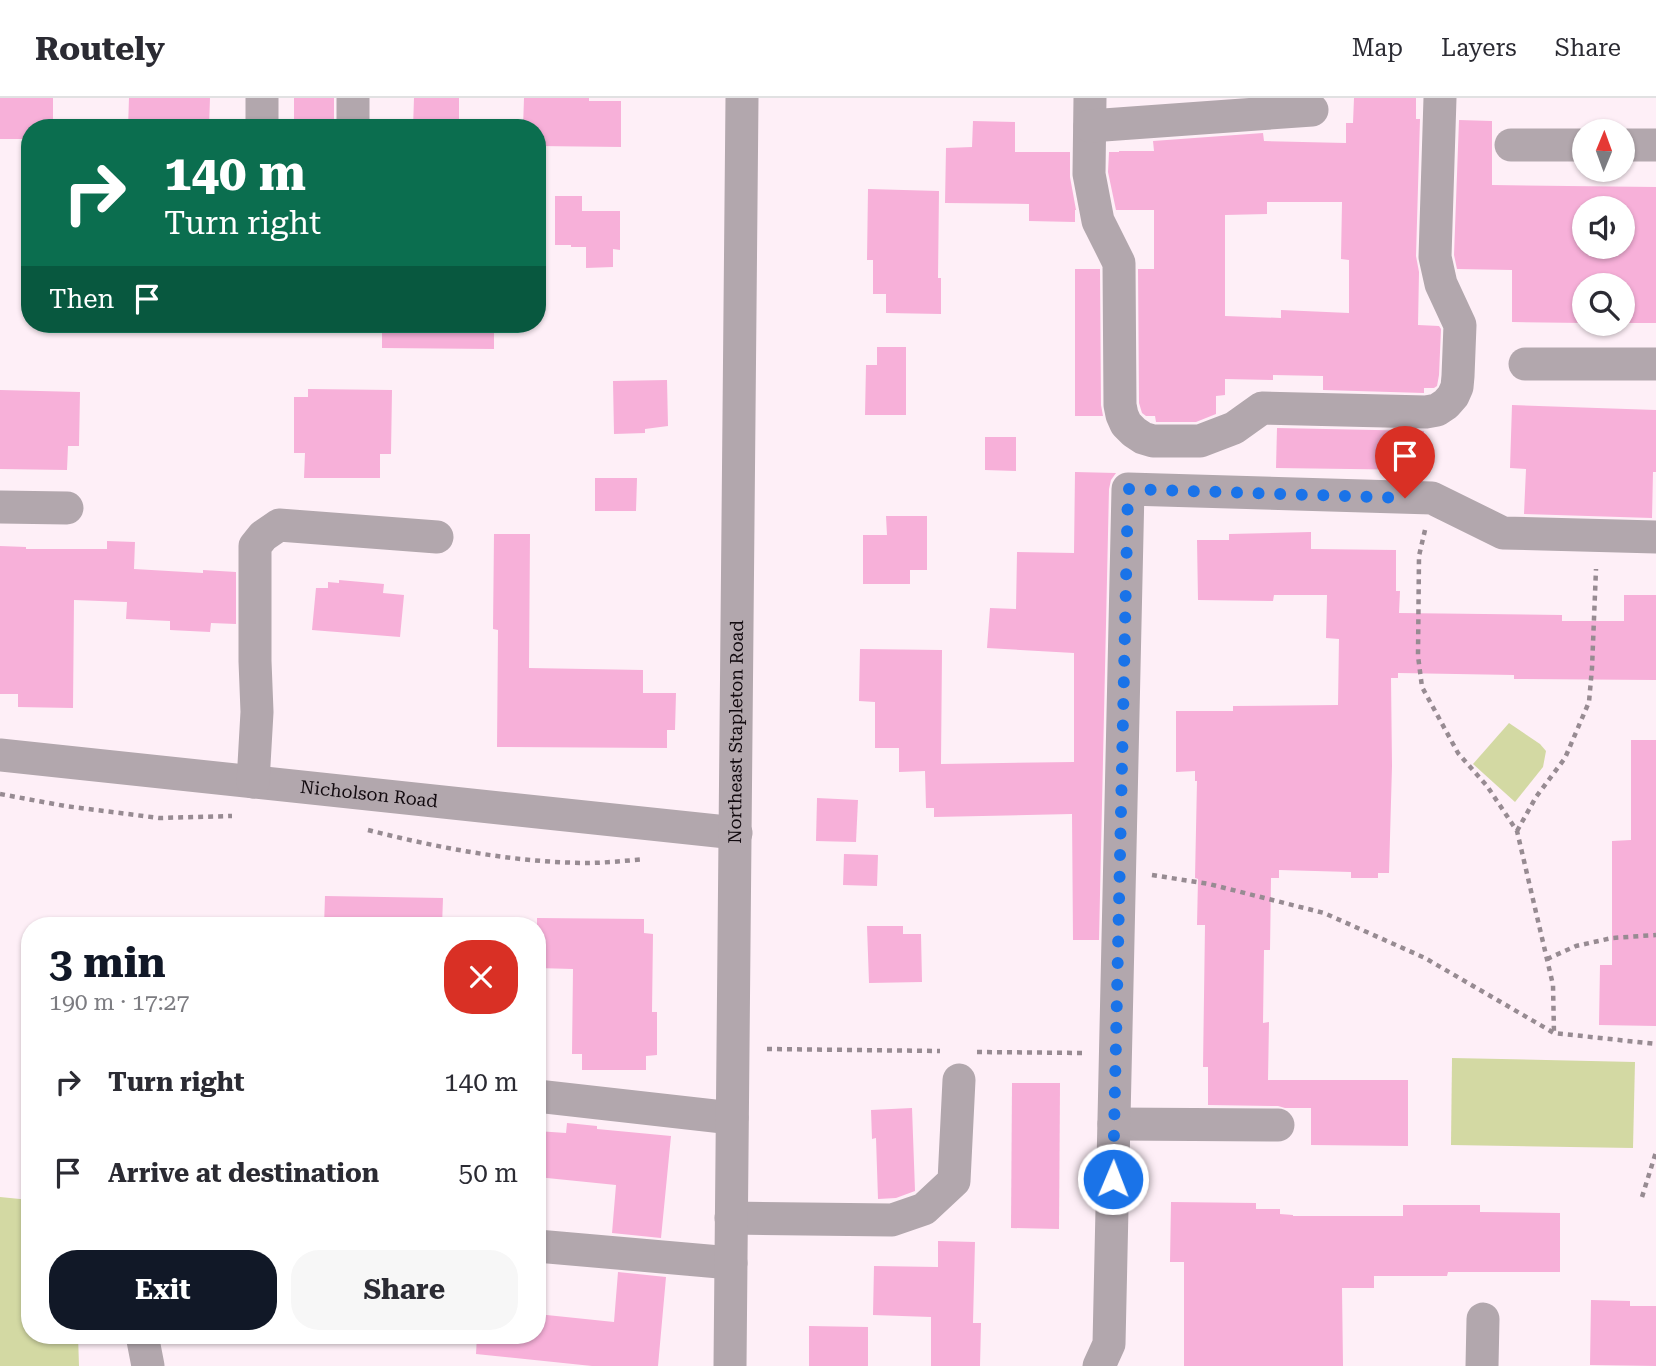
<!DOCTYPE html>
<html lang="en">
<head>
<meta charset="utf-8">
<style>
	body { margin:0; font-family:"Roboto Serif",serif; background:#f7f7f7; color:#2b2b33; height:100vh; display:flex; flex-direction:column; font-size:26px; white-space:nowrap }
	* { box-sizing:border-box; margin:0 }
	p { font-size:23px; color:#7c7c81 }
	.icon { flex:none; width:38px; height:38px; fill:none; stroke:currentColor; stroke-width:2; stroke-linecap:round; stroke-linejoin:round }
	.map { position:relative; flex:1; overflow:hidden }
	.drawer { position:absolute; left:21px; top:819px; width:525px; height:427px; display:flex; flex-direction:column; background:#fff; border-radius:28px; box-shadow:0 2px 5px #0004 }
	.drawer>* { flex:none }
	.hud { position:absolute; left:21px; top:21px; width:525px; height:214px; border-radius:28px; box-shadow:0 2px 5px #0004; background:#0b6e4f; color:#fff; overflow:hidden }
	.needle { width:46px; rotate:1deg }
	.buttons { position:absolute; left:1572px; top:21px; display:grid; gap:14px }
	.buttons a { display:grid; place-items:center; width:63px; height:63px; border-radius:50%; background:#fff; box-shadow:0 2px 5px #0004; font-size:35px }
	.pin { position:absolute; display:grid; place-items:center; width:60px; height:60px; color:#fff; margin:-72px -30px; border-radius:50% 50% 50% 0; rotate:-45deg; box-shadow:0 0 7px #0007 }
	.pin .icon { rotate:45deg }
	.me { position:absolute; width:77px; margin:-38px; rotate:1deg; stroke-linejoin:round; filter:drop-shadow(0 0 5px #0008) }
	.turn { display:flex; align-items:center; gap:24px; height:147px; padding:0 28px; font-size:32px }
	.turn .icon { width:91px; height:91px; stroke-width:2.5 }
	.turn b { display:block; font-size:49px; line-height:60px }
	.then { display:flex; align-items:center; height:66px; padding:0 28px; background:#0003; gap:14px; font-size:26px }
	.round { display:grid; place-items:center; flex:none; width:74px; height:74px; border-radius:28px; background:#f7f7f7 }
	.headline { display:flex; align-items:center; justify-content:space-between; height:119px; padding:0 28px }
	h1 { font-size:42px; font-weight:700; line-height:52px; color:#111827 }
	.action { display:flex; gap:14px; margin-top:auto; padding:14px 28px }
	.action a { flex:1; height:80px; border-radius:28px; background:#111827; color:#fff; font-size:28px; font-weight:700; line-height:80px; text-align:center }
	.action a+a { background:#f7f7f7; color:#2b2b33 }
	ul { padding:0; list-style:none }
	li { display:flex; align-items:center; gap:21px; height:91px; padding:0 28px }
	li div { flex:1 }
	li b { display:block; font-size:26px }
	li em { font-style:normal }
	header { display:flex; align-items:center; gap:42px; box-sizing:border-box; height:98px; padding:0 35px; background:#fff; border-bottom:2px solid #e1e1e2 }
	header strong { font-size:33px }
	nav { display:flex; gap:38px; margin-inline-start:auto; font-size:24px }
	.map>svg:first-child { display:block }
	.green { fill:#d3d9a3 }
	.building { fill:#f7b0d9; fill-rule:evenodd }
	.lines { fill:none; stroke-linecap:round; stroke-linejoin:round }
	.path { stroke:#978b92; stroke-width:4.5; stroke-dasharray:5 5; stroke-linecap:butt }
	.minor { stroke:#b2a7ad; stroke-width:33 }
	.route { stroke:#1a73e8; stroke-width:12; stroke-dasharray:0 21.6 }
	.labels { text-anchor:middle; stroke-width:6; stroke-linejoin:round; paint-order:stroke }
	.street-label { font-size:18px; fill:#120a0f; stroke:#fff }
</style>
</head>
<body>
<header>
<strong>Routely</strong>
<nav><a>Map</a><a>Layers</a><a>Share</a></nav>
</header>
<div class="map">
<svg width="1656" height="1268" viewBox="0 0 1656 1268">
	<rect width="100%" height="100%" fill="#feeff7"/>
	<g class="green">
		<path d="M 1509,625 L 1540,646 L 1546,653 L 1543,669 L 1515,704 L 1473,666 Z"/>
		<path d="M 1452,960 L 1635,964 L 1633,1050 L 1451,1047 Z"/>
		<path d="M 0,1099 L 30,1102 L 30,1237 L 78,1237 L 79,1268 L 0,1268 Z"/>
	</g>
	<g class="building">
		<path d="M 0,0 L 53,0 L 53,30 L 30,30 L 30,41 L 0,41 Z"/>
		<path d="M 129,0 L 210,0 L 209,30 L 128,30 Z"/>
		<rect x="294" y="0" width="40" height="30"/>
		<path d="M 414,0 L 459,0 L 459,30 L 413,30 Z"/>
		<path d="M 524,0 L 589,0 L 589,3 L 621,3 L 621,49 L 537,48 L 537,30 L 523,30 Z"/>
		<path d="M 1354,0 L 1416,0 L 1416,21 L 1420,21 L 1416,158 L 1419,174 L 1418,227 L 1439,228 L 1441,231 L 1439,277 L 1437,288 L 1434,290 L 1424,290 L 1424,295 L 1323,292 L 1323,278 L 1273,277 L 1273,282 L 1225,281 L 1225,297 L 1216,298 L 1216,316 L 1196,324 L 1156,324 L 1155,318 L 1146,318 L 1142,315 L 1139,305 L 1138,171 L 1154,171 L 1154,112 L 1116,112 L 1108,74 L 1109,54 L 1119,54 L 1119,53 L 1154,53 L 1153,43 L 1263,35 L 1264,43 L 1346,45 L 1346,25 L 1353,25 ZM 1267,104 L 1342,104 L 1341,161 L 1349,162 L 1349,215 L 1281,212 L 1281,220 L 1225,218 L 1225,117 L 1267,116 Z"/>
		<path d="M 1459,22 L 1492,23 L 1492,87 L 1656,89 L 1656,225 L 1622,225 L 1622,187 L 1584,187 L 1584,225 L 1512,224 L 1512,172 L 1457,171 L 1454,157 ZM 1584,110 L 1622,110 L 1622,149 L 1584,149 Z"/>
		<path d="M 973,23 L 1015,24 L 1015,54 L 1070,54 L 1070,79 L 1076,112 L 1075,112 L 1075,124 L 1029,123 L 1029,106 L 945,105 L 946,50 L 972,49 Z"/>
		<path d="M 868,91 L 939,93 L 938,180 L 941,180 L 941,216 L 886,215 L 886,196 L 873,196 L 873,162 L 867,162 Z"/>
		<path d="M 555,98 L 582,98 L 582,113 L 620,113 L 620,152 L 613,151 L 613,169 L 586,170 L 586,149 L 571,149 L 571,147 L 555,147 Z"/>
		<path d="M 1075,171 L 1100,171 L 1101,307 L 1103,318 L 1075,318 Z"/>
		<path d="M 382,226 L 494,226 L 494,251 L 382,250 Z"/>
		<path d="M 877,249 L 906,249 L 906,317 L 865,317 L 866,267 L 877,267 Z"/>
		<path d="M 667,282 L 668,328 L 645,331 L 645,335 L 614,336 L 613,283 Z"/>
		<path d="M 308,291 L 392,292 L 391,356 L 380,356 L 380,380 L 304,380 L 305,355 L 294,355 L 294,299 L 308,299 Z"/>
		<path d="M 0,292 L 80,294 L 79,348 L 68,348 L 67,372 L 0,371 Z"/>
		<path d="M 1512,307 L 1656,312 L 1656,374 L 1653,374 L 1652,420 L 1524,416 L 1526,371 L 1510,370 Z"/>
		<path d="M 1277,330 L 1424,333 L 1424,372 L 1276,370 Z"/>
		<path d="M 985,339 L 1016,339 L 1016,373 L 985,372 Z"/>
		<path d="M 1075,374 L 1116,375 L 1111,382 L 1109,391 L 1099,842 L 1073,842 L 1072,716 L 934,719 L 934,710 L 926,710 L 925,673 L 899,674 L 899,650 L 875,650 L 875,604 L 859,603 L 860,551 L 942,552 L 941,666 L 1074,664 L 1074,555 L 987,550 L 990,510 L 1016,511 L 1017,454 L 1074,455 Z"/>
		<path d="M 595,380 L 637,380 L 636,413 L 595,413 Z"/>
		<path d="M 886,418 L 927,418 L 927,472 L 910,472 L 910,486 L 863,486 L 863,437 L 887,437 Z"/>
		<path d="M 1311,434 L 1311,451 L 1396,452 L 1396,493 L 1400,493 L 1399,515 L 1562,517 L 1562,523 L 1624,523 L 1624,497 L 1656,497 L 1656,582 L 1514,581 L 1514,577 L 1398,575 L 1398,580 L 1391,580 L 1392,668 L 1389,775 L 1378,775 L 1378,780 L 1351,780 L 1351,774 L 1279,772 L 1279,780 L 1271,780 L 1270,852 L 1264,852 L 1263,925 L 1269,924 L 1268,982 L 1408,982 L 1408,1048 L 1311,1047 L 1311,1010 L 1285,1010 L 1278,1008 L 1208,1007 L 1208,969 L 1203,969 L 1205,827 L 1197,827 L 1198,781 L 1195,780 L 1197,683 L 1195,683 L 1195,673 L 1176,674 L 1176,613 L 1233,613 L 1233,608 L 1338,607 L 1339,541 L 1326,540 L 1327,497 L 1274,497 L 1273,503 L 1198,502 L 1197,442 L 1229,442 L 1229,436 Z"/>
		<path d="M 494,436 L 530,436 L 529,570 L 643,572 L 643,595 L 676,595 L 675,632 L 667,632 L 667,650 L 497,649 L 498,532 L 493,531 Z"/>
		<path d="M 107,443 L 135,444 L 134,471 L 203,475 L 203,472 L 236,474 L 236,526 L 211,525 L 210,534 L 170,532 L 170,523 L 126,521 L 127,504 L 74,502 L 73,610 L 18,609 L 18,596 L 0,596 L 0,448 L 26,449 L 26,451 L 107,451 Z"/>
		<path d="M 339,482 L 384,486 L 383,495 L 404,497 L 400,539 L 312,532 L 316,490 L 328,490 L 328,484 L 339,485 Z"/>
		<path d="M 1631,642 L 1656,642 L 1656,928 L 1599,927 L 1600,867 L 1612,867 L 1612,743 L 1631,742 Z"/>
		<path d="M 817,700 L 858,702 L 856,744 L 816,743 Z"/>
		<path d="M 844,756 L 878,757 L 877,788 L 843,787 Z"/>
		<path d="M 325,798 L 443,800 L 442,828 L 324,828 Z"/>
		<path d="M 537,820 L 644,821 L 644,835 L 653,836 L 652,914 L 657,914 L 657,957 L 646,958 L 646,972 L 582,972 L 582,956 L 572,956 L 573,871 L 537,870 Z"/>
		<path d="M 867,828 L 903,828 L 903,836 L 921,836 L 922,884 L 869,885 Z"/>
		<path d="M 1012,985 L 1060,985 L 1059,1131 L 1011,1130 Z"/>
		<path d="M 912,1010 L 915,1093 L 896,1100 L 878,1101 L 876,1040 L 872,1041 L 871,1012 Z"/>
		<path d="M 567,1025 L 597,1028 L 597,1031 L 671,1038 L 661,1140 L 612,1135 L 616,1087 L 537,1079 L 537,1033 L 566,1035 Z"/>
		<path d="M 1171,1104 L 1256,1105 L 1256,1111 L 1280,1111 L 1280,1116 L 1293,1117 L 1293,1118 L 1403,1118 L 1403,1107 L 1480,1107 L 1480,1114 L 1560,1115 L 1560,1174 L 1448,1174 L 1447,1178 L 1374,1178 L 1374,1190 L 1342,1190 L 1343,1268 L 1184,1268 L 1184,1164 L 1170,1164 Z"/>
		<path d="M 938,1143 L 975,1144 L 973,1225 L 981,1225 L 980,1268 L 931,1268 L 931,1219 L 873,1217 L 874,1168 L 938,1169 Z"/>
		<path d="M 618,1174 L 666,1179 L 658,1268 L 592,1268 L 476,1256 L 477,1237 L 537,1237 L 537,1216 L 614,1224 Z"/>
		<path d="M 1591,1202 L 1630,1203 L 1630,1208 L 1656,1208 L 1656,1268 L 1590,1267 Z"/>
		<path d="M 809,1228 L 868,1229 L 868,1268 L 809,1268 Z"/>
	</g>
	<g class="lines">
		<g class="path">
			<path d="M 1425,432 L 1419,458 L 1418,558 L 1422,589 L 1458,655 L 1487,688 L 1517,733 L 1553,887 L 1554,935"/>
			<path d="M 0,696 L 65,708 L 159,720 L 232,718"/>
			<path d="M 368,732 C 439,750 512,764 585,765 C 604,765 624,763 644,761"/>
			<path d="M 1517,733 L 1536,699 L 1565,660 L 1589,604 L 1592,570 L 1596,471"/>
			<path d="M 1152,777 L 1209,786 L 1324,815 L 1425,860 L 1554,935 L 1656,946"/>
			<path d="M 1547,861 L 1576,848 L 1612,840 L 1656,837"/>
			<path d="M 767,951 L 940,953"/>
			<path d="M 977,954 L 1084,955"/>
			<path d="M 1642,1099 L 1656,1054"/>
		</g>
		<g class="minor">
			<path d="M 262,0 L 262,30"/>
			<path d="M 353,0 L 353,30"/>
			<path d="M 1090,0 L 1089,76 L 1098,123 L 1119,165 L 1120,307 L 1122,317 L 1126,326 L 1134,334 L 1143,340 L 1153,343 L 1200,343 L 1234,330 L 1262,310 L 1426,314 L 1437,312 L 1446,306 L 1453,298 L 1457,289 L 1458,278 L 1460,227 L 1441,186 L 1435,159 L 1440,0"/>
			<path d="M 1090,28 L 1312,12"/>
			<path d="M 1511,47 L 1584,47"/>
			<path d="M 1622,47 L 1656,47"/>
			<path d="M 1525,266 L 1656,266"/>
			<path d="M 0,409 L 67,410"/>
			<path id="s1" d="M 0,657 L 736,735"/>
			<path d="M 253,684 L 257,614 L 255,563 L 255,448 L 263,438 L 279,427 L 437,439"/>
			<path d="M 537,998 L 732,1020"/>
			<path d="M 1114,1026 L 1278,1027"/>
			<path d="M 731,1120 L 892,1122 L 924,1111 L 954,1083 L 959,982"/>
			<path d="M 537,1148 L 731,1165"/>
			<path d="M 142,1237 L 148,1268"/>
			<path id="s2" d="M 730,1268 L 742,0"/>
			<path d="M 1099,1268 L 1109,1246 L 1128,391 L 1432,400 L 1503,435 L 1656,439"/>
			<path d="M 1482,1268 L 1483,1221"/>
		</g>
	</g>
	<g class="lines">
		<path class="route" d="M 1113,1081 L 1128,391 L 1405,400"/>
	</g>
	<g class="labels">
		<g class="street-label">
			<text dy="6" stroke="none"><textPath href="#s2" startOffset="634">Northeast Stapleton Road</textPath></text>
			<text dy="6" stroke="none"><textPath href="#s1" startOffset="371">Nicholson Road</textPath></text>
		</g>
	</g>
</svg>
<div class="buttons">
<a><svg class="needle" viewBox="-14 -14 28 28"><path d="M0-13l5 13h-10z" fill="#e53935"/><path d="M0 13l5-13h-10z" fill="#7c7c81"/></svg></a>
<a><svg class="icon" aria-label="sound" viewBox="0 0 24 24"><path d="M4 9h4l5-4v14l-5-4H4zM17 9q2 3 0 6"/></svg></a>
<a><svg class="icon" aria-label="search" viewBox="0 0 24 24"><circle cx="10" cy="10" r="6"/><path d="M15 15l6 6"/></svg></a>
</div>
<div class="pin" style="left:1405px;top:400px;background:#d93025"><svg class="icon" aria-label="arrive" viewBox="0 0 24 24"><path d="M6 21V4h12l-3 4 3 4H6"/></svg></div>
<svg class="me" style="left:1113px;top:1081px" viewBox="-20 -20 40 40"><circle r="17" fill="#1a73e8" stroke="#fff" stroke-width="3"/><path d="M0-11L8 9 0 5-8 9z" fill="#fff"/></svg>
<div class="hud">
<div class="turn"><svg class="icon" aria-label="right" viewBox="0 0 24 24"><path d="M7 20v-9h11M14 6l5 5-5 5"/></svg><div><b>140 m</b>Turn right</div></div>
<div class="then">Then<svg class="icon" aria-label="arrive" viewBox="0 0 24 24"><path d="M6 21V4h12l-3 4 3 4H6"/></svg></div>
</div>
<section class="drawer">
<div class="headline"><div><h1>3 min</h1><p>190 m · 17:27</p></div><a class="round" style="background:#d93025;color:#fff"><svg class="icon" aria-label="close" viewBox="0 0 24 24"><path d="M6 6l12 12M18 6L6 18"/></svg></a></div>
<ul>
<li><svg class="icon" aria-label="right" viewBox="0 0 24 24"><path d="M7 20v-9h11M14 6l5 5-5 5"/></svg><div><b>Turn right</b></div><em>140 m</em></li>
<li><svg class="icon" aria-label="arrive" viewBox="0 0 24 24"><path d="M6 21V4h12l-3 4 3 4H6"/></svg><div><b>Arrive at destination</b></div><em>50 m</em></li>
</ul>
<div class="action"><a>Exit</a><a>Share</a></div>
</section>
</div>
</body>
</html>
